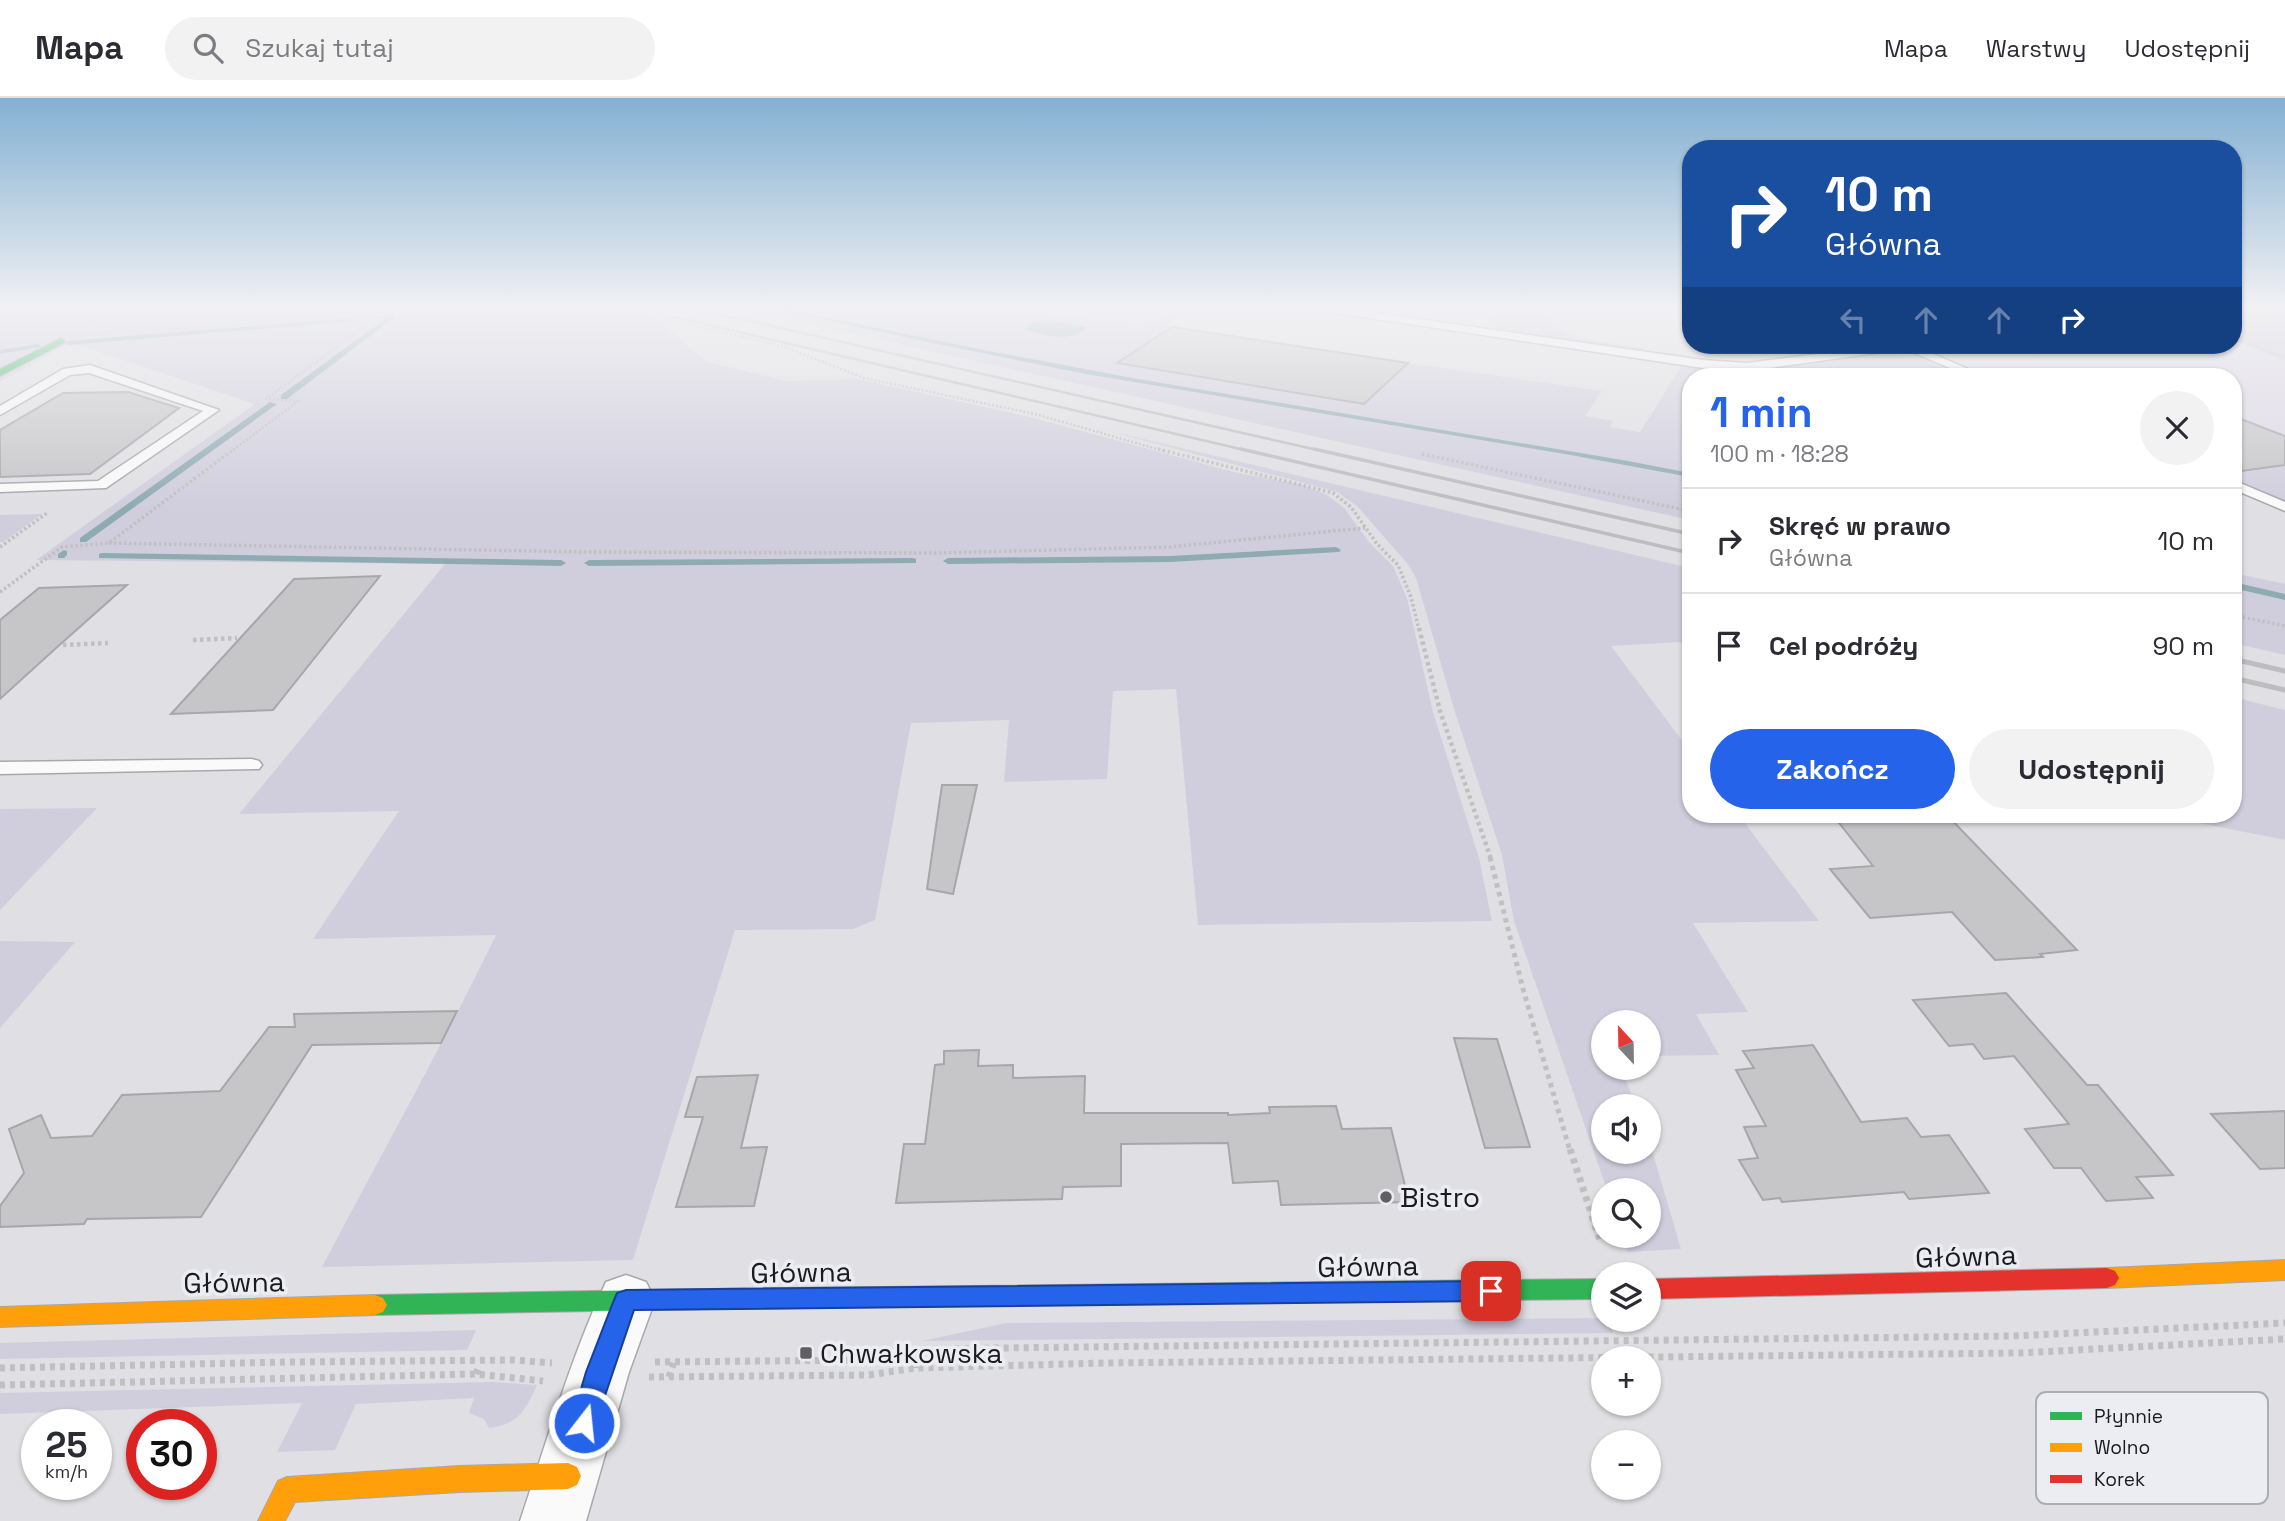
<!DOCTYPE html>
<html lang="pl">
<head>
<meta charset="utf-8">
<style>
	body { margin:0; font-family:"Space Grotesk",sans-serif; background:#f2f2f3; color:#2b2b33; height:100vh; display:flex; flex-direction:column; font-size:26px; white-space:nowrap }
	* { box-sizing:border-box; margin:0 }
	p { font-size:23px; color:#7c7c81 }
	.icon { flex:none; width:38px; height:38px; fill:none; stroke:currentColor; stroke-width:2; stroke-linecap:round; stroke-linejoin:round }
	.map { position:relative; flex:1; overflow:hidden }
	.drawer { position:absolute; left:1682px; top:270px; width:560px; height:455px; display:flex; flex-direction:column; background:#fff; border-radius:28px; box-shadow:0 2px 5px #0004 }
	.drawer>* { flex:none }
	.banner { position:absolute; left:1682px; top:42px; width:560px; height:214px; border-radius:28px; box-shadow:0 2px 5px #0004; background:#1a4fa0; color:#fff; overflow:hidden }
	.needle { width:46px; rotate:338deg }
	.controls { position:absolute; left:1591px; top:912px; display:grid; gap:14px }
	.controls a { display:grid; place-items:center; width:70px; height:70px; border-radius:50%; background:#fff; box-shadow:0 2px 5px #0004; font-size:35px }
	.speed { position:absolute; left:21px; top:1311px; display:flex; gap:14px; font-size:35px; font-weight:700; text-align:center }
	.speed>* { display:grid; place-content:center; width:91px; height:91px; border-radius:50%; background:#fff; box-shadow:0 2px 5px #0004; line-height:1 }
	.speed small { font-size:18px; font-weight:400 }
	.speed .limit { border:10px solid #d22; background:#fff; color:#111 }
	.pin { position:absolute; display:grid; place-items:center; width:60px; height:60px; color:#fff; margin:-30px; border-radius:14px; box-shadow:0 4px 10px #0006 }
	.me { position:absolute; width:77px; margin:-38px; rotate:16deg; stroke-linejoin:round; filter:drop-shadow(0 0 5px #0008) }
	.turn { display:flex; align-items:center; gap:24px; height:147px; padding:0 28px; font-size:32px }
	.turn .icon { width:91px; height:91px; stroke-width:2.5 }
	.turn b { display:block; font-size:49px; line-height:60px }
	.lanes { display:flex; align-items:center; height:66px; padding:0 28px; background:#0003; justify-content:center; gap:35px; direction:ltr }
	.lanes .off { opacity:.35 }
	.round { display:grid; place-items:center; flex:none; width:74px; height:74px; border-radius:37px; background:#f2f2f3 }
	.headline { display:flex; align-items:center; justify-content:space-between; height:119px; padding:0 28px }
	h1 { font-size:42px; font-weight:700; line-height:52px; color:#2563eb }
	.primary-button { display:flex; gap:14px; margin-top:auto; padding:14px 28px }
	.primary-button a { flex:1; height:80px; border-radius:42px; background:#2563eb; color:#fff; font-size:28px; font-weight:700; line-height:80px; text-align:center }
	.primary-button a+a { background:#f2f2f3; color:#2b2b33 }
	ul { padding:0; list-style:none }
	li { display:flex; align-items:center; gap:21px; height:105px; padding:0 28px; border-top:2px solid #e1e1e2 }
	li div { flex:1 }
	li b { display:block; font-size:26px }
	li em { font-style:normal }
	header { display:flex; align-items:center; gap:42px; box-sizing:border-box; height:98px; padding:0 35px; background:#fff; border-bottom:2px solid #e1e1e2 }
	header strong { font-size:33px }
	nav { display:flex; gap:38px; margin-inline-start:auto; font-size:24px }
	.search { width:490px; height:63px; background:#f2f2f3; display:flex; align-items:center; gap:18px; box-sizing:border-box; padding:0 24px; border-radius:38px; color:#7c7c81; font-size:26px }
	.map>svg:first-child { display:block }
	.commercial { fill:#ddd8e5 }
	.green { fill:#d0cedd }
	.water { fill:#8fabb2 }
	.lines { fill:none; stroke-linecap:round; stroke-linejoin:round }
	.stream { fill:#8fabb2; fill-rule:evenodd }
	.building { fill:#c6c6c9; stroke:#a7a7aa; stroke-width:2 }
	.lane-casing { stroke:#a8a8ab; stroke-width:3 }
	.street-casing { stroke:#a8a8ab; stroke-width:3 }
	.fast-casing { stroke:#a8a8ab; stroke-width:2 }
	.slow-casing { stroke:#a8a8ab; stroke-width:2 }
	.jam-casing { stroke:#a8a8ab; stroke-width:2 }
	.path-far4 { stroke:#c0c0c2; stroke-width:2.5; stroke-dasharray:2 2; stroke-linecap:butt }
	.path-far3 { stroke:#c0c0c2; stroke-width:3.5; stroke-dasharray:2.5 2.5; stroke-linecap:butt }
	.path-far2 { stroke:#c0c0c2; stroke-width:4.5; stroke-dasharray:3.5 3.5; stroke-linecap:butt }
	.path-far1 { stroke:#c0c0c2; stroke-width:5; stroke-dasharray:4.5 4.5; stroke-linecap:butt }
	.path { stroke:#c0c0c2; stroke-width:7; stroke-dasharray:5 5; stroke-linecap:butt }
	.lane { fill:#fafafb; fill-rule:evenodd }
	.street { fill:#fafafb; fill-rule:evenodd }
	.fast { fill:#30b455; fill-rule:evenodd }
	.slow { fill:#ff9f0a; fill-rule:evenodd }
	.jam { fill:#e5322d; fill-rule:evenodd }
	.rail-far2 { stroke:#bdbdbf; stroke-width:2.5 }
	.rail-far1 { stroke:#bdbdbf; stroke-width:3.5 }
	.rail { stroke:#bdbdbf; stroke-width:5 }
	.route { fill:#2563eb; stroke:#184099; stroke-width:2 }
	.poi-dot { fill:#606063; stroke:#ececf3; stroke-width:2.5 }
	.labels { text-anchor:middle; stroke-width:7; stroke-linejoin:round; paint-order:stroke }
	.near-poi-label { font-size:28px; fill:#1b1b1d; stroke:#ececf3; text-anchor:start }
	.near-street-label { font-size:28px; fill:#1b1b1d; stroke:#ececf3 }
	.key { fill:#ececf3; stroke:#adadb3; stroke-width:2 }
	.key-label { font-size:19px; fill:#1b1b1d }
</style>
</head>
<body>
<header>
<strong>Mapa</strong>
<div class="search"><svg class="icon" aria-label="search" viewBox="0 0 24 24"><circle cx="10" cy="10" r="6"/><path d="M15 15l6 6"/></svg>Szukaj tutaj</div>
<nav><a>Mapa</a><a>Warstwy</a><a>Udostępnij</a></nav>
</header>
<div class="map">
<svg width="2285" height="1423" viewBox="0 0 2285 1423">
	<rect width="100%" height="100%" fill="#e0e0e4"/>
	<path class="commercial" d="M 2233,241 L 2285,263 L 2285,406 L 2233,383 L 2233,278 L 1990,278 L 1949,258 L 1942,247 L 2233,247 Z"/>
	<g class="green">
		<path d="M 0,211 L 615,211 L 656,220 L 707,264 L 786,283 L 858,281 L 1030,319 L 1234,374 L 1302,387 L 1327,397 L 1344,410 L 1369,444 L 1393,468 L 1407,500 L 1433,614 L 1479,760 L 1492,823 L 1198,827 L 1176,591 L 1113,593 L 1107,681 L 1004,684 L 1009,622 L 911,625 L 875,822 L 853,831 L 735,832 L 633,1162 L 322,1169 C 380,1058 442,949 496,837 L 313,841 L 399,713 L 239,716 L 445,466 L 36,462 L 255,306 L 78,247 L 64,248 L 0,284 Z"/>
		<path d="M 742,211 L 1039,211 L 1067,220 L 1106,211 L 1086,222 L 1142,226 L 1155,223 L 1174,211 L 1202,211 L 1192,213 L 1167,227 L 1172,229 L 1118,265 L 1364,306 L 1408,265 L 1602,293 L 1585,318 L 1613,323 L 1610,329 L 1640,334 L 1682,267 L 1700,271 L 1695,278 L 1690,278 L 1690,422 Z"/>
		<path d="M 1503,211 L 1540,211 C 1558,245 1611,244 1645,250 L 1644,252 L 1503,233 L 1488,225 Z"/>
		<path d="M 2233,211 L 2285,211 L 2285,263 L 2239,244 L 2233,244 Z"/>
		<path d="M 1887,255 L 1923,261 L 1963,278 L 1727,278 L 1726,274 L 1755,274 Z"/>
		<path d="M 1101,331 L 1690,470 L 1690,555 L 1680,544 L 1611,548 L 1690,653 L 1690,716 L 1738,716 L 1819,823 L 1693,825 L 1748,914 L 1696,916 L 1719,957 L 1649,958 L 1648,924 L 1603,924 L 1603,970 L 1621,970 L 1636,1008 L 1603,1008 L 1603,1054 L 1648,1054 L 1649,1042 L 1681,1151 L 1628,1154 L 1622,1138 L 1648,1138 L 1648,1092 L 1607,1092 L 1514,823 L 1502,757 L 1454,611 L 1416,480 L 1407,465 L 1357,408 L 1337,394 Z"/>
		<path d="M 2285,367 L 2285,406 L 2233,383 L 2233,374 Z"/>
		<path d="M 42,416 L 3,444 L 0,444 L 0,417 Z"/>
		<path d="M 2233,475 L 2285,486 L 2285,557 L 2233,545 Z"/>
		<path d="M 2233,599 L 2285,612 L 2285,742 L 2154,716 L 2233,716 Z"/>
		<path d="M 97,710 L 0,812 L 0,711 Z"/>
		<path d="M 0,843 L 75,844 L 0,930 Z"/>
		<path d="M 1601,1220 L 1612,1228 L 1613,1235 L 922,1243 L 1006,1225 Z"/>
		<path d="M 476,1232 L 467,1252 L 0,1261 L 0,1245 Z"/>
		<path d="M 493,1284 L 537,1287 C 525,1313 519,1326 489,1330 L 484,1321 L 469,1315 L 474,1300 L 356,1306 L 335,1352 L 277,1354 L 302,1305 L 0,1316 L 0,1295 Z"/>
	</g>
	<path class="water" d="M 1052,222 L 1087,229 C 1072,246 1043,237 1025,231 L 1032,224 Z"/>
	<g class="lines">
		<g class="stream">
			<path d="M 776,211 L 786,211 L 984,252 L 1138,281 L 1628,363 L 1690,375 L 1690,379 L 1565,356 L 1086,276 L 932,245 Z"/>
			<path d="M 393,216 L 395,219 L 287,301 L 281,301 L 281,297 L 385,221 L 377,221 L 377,219 Z"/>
			<path d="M 352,220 L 354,223 L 68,247 L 65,245 L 68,243 Z"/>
			<path d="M 38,246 L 41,248 L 40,249 L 0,256 L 0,252 Z"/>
			<path d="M 270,304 L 277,306 L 86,444 L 80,444 L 80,440 Z"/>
			<path d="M 1336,449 L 1341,452 L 1339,454 L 1170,464 L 948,466 L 943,463 L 948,460 L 1170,458 Z"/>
			<path d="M 64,452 L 67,453 L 67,457 L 64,460 L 58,460 L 58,456 Z"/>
			<path d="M 102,455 L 561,462 L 566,465 L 561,468 L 99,460 L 99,456 Z"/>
			<path d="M 913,460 L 916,461 L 916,465 L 589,468 L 584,465 L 589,462 Z"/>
			<path d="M 2233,484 L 2285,496 L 2285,502 L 2233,490 Z"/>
		</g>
	</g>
	<g class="building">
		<path d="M 1172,229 L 1408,265 L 1364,306 L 1117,265 Z"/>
		<path d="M 128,294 L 179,310 L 90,376 L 0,379 L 0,332 L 63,295 Z"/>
		<path d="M 2233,318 L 2285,338 L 2285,367 L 2233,374 Z"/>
		<path d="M 380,478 L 273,612 L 171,616 L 294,481 Z"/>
		<path d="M 127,487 L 55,551 L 0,601 L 0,522 L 39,490 Z"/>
		<path d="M 942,687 L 977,687 L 953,796 L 927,791 Z"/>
		<path d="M 1832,716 L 1946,716 L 2077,852 L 2040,856 L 2043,859 L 1995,862 L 1952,814 L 1870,820 L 1830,771 L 1873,768 Z"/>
		<path d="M 2006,895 L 2087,987 L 2098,987 L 2173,1077 L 2136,1079 L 2153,1100 L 2106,1103 L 2081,1070 L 2054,1070 L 2025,1031 L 2069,1026 L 2014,958 L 1984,961 L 1973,946 L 1949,948 L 1913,902 Z"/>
		<path d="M 457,913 L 441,945 L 312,947 L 201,1119 L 87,1121 L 84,1126 L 0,1129 L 0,1108 L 24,1075 L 9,1031 L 41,1017 L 51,1040 L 92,1038 L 122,997 L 220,993 L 269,929 L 295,929 L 294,916 Z"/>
		<path d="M 1454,940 L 1497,941 L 1530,1049 L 1485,1050 Z"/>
		<path d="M 1813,947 L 1861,1024 L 1907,1020 L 1921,1039 L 1949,1037 L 1989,1095 L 1909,1101 L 1904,1094 L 1782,1104 L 1780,1100 L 1763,1102 L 1739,1062 L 1758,1060 L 1744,1029 L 1766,1028 L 1736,972 L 1754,970 L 1743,953 Z"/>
		<path d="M 979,952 L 978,968 L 1013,967 L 1013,980 L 1085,978 L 1084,1015 L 1228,1015 L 1228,1017 L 1270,1015 L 1269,1009 L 1336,1008 L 1342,1031 L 1391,1030 L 1409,1104 L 1281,1107 L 1278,1083 L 1233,1085 L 1228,1045 L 1121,1046 L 1121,1088 L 1063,1089 L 1062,1101 L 896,1105 L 904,1046 L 925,1046 L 935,967 L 944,966 L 944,953 Z"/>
		<path d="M 758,977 L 741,1050 L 767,1049 L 754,1108 L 676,1109 L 703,1019 L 685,1019 L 697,979 Z"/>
		<path d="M 2285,1013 L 2285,1070 L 2260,1071 L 2211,1016 Z"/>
	</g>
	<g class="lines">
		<defs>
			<g id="lane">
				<path d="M 1324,211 L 1348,211 L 1703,262 L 1747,265 L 1890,247 L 1914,248 L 1985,278 L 1969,278 L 1912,254 L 1891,253 L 1747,273 L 1703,270 L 1329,214 Z"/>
				<path d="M 90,267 L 219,312 L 106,390 L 0,394 L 0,386 L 98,383 L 203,313 L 89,275 L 70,277 L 0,317 L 0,308 L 63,271 Z"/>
				<path d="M 2233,382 L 2285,404 L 2285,413 L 2233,391 Z"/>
				<path d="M 252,661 L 259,663 L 262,667 L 259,671 L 0,676 L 0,664 Z"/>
			</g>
			<path id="street" d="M 626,1177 L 646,1184 L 655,1202 L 629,1274 L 586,1423 L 520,1423 C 547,1343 570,1261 606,1184 Z"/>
			<g id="fast">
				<path d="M 61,240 L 65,243 L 64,245 L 0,278 L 0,271 Z"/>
				<path d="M 1603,1181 L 1603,1201 L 1235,1205 L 1227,1202 L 1223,1195 L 1227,1188 L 1235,1185 Z"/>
				<path d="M 707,1191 L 715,1194 L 719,1201 L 715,1208 L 707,1211 L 375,1217 L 367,1214 L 363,1207 L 367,1200 L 375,1197 Z"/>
			</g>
			<g id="slow">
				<path d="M 2285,1162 L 2285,1182 L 2107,1190 L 2099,1187 L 2095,1180 L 2099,1173 L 2107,1170 Z"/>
				<path d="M 1235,1185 L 1243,1188 L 1247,1195 L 1243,1202 L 1235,1205 L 707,1211 L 699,1208 L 695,1201 L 699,1194 L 707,1191 Z"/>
				<path d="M 375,1197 L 383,1200 L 387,1207 L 383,1214 L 375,1217 L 0,1229 L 0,1209 Z"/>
				<path d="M 568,1365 L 577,1369 L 581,1378 L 577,1387 L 568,1391 L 460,1394 L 295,1404 L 285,1423 L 258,1423 L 278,1383 L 287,1379 L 460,1368 Z"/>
			</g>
			<path id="jam" d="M 2107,1170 L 2115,1173 L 2119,1180 L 2115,1187 L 2107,1190 L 1648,1201 L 1648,1181 Z"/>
		</defs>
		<use href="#lane" class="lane-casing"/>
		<use href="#street" class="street-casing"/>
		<use href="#fast" class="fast-casing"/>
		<use href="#slow" class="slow-casing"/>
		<use href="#jam" class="jam-casing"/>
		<g class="path-far4">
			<path d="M 621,211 L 782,248 L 864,280 L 1035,316 L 1164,353"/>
			<path d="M 85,227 L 112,211"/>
			<path d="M 88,235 L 256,226 L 337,215 L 361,216 L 364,229 L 266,301 L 298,303 L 232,353"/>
			<path d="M 2233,239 L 2285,260"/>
		</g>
		<g class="path-far3">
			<path d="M 1158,351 L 1333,395 L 1351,409 L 1377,446 L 1398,467 L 1411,499 L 1419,532"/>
			<path d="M 1422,356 L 1690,413"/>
			<path d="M 109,445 L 584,454 L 938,455 L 1169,449 L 1365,430"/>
			<path d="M 0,449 L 47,415"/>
			<path d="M 0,494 L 62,449 L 109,445 L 234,351"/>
			<path d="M 2233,517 L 2285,528"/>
		</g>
		<g class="path-far2">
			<path d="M 1419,530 L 1440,613 L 1491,761"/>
			<path d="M 193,542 L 237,540"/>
			<path d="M 63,547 L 108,545"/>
		</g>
		<path class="path-far1" d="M 1490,759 L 1523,891 L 1570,1053"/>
		<g class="path">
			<path d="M 1570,1051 L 1601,1145"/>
			<path d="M 655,1264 L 871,1262 L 918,1251 L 2011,1238 L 2285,1225"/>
			<path d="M 0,1270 L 290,1264 L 514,1262 L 552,1265"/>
			<path d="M 916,1270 L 918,1251"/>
			<path d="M 476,1276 L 479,1268"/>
			<path d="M 649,1279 L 869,1277 L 916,1270 L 1105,1265 L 2019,1255 L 2285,1241"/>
			<path d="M 669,1279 L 674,1264"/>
			<path d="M 0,1287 L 476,1276 L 543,1283"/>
		</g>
		<use href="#lane" class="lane"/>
		<use href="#street" class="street"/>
		<use href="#fast" class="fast"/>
		<use href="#slow" class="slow"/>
		<use href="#jam" class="jam"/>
		<g class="rail-far2">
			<path d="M 640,211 L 1249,353"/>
			<path d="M 697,211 L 1322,353"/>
		</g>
		<g class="rail-far1">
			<path d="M 1241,351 L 1690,455"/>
			<path d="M 1314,351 L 1690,436"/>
		</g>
		<g class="rail">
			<path d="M 2233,561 L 2285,573"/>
			<path d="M 2233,580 L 2285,592"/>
		</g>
	</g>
	<linearGradient id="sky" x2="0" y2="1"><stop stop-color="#84b0d2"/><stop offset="0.51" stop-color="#f1f1f3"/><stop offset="1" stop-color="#f1f1f3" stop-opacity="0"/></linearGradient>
	<rect width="2285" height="410" fill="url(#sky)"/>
	<path class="route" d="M 1491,1183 L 1499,1186 L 1503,1193 L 1499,1200 L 1491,1203 L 634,1212 L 593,1333 L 584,1337 L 575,1333 L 571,1325 L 586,1274 L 614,1202 L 617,1195 L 626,1192 Z"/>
	<g class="poi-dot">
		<circle cx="1386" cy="1099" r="7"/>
		<rect x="799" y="1248" width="14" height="14" rx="3.5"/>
	</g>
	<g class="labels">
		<g class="near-poi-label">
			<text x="1400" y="1109">Bistro</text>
			<text x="820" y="1265">Chwałkowska</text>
		</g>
		<g class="near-street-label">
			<text transform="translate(1966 1158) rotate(-2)" y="10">Główna</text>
			<text transform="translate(1368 1168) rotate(-1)" y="10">Główna</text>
			<text transform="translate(801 1174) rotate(-1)" y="10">Główna</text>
			<text transform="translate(234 1184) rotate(-1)" y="10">Główna</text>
		</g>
	</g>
	<rect x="2036" y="1294" width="232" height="112" rx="10" class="key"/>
	<rect x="2050" y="1314" width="32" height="8" fill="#30b455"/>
	<rect x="2050" y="1345" width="32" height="9" fill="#ff9f0a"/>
	<rect x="2050" y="1377" width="32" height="8" fill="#e5322d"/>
	<g class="key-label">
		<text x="2094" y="1325">Płynnie</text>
		<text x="2094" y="1356">Wolno</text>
		<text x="2094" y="1388">Korek</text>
	</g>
</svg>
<div class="controls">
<a><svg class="needle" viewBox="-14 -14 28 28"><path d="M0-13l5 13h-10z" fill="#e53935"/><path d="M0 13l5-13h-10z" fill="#7c7c81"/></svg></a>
<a><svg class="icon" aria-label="sound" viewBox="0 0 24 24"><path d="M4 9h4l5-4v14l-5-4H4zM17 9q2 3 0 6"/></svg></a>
<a><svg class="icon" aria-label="search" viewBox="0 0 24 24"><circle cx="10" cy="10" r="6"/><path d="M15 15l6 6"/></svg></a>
<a><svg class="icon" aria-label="layers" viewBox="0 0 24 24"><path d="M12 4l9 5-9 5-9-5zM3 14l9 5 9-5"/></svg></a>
<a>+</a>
<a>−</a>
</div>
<div class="speed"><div>25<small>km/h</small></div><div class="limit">30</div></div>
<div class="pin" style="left:1491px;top:1193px;background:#d93025"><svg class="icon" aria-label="arrive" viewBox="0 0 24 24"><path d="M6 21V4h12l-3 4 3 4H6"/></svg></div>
<svg class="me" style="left:584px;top:1325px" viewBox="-20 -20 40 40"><circle r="17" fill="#2563eb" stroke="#fff" stroke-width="3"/><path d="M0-11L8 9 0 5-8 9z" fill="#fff"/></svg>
<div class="banner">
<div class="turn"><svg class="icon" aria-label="right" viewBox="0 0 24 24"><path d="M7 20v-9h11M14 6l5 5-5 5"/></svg><div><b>10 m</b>Główna</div></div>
<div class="lanes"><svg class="icon off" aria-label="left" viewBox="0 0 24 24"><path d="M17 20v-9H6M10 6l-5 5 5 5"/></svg><svg class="icon off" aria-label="ahead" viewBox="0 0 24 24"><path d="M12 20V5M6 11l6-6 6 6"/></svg><svg class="icon off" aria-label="ahead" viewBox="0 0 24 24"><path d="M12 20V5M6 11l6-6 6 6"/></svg><svg class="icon" aria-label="right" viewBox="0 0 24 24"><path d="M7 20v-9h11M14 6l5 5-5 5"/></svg></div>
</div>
<section class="drawer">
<div class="headline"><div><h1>1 min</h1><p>100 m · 18:28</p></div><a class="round"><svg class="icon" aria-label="close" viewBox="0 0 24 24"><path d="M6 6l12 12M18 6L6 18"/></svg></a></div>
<ul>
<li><svg class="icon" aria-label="right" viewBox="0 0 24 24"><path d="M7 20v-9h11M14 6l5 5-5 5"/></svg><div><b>Skręć w prawo</b><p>Główna</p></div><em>10 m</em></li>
<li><svg class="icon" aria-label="arrive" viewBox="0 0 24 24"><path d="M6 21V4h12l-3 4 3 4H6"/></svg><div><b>Cel podróży</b></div><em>90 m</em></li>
</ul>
<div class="primary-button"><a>Zakończ</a><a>Udostępnij</a></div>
</section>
</div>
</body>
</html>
